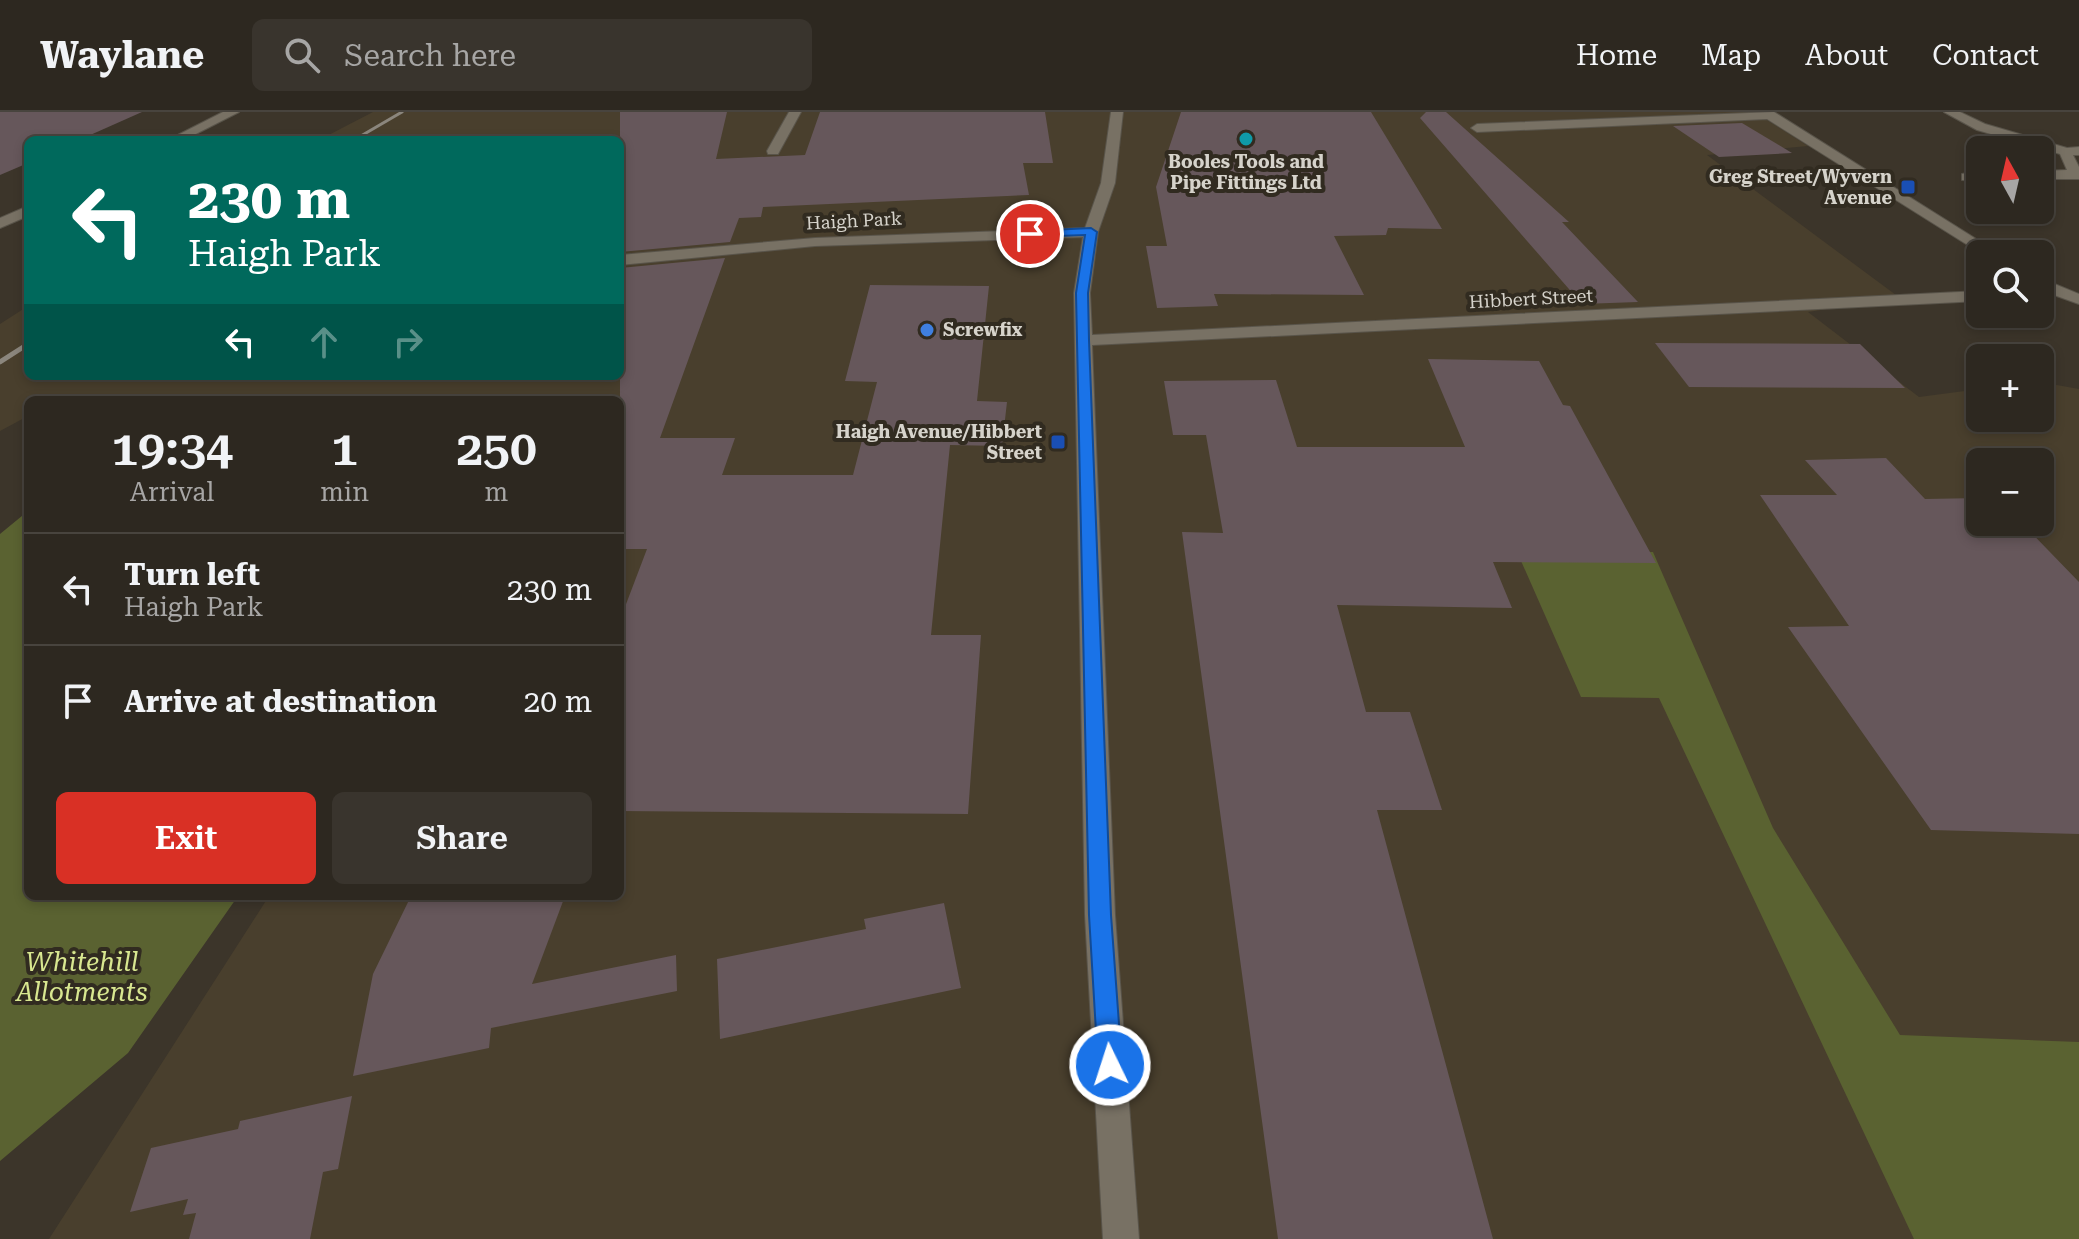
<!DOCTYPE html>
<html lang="en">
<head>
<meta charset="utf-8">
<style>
	body { margin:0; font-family:"Roboto Serif",serif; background:#39342d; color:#f1f3f6; height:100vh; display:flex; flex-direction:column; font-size:30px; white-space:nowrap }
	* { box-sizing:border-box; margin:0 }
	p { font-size:26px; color:#a7a6a5 }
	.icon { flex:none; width:44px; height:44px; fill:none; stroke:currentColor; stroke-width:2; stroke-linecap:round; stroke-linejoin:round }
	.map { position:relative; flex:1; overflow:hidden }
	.details { position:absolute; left:24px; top:284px; width:600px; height:504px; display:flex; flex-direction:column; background:#2d2820; border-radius:12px; box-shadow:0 4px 12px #0003,0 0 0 2px #48443e }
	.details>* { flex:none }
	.guide { position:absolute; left:24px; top:24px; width:600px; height:244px; border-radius:12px; box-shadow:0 4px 12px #0003,0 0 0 2px #48443e; background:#00695c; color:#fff; overflow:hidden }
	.needle { width:52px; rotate:352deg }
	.fabs { position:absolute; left:1966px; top:24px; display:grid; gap:16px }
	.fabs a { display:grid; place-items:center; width:88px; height:88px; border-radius:12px; background:#2d2820; box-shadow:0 4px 12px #0003,0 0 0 2px #48443e; font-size:40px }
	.pin { position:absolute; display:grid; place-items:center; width:68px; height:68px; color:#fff; margin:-34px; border:4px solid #fff; border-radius:50%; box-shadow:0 2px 8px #0007 }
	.me { position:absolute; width:88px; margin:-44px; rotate:356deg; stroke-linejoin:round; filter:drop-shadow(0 0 6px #0008) }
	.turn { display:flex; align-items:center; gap:28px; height:168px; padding:0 32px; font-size:36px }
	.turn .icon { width:104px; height:104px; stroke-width:2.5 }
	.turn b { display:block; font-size:56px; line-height:68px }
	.lanes { display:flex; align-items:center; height:76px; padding:0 32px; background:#0003; justify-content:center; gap:40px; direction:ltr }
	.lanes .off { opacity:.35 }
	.eta { display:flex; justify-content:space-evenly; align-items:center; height:136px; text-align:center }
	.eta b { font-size:48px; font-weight:600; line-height:56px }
	.action { display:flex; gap:16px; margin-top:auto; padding:16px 32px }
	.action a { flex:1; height:92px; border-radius:12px; background:#d93025; color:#fff; font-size:32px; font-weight:600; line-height:92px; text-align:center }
	.action a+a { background:#39342d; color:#f1f3f6 }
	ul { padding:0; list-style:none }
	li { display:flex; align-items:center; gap:24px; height:112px; padding:0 32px; border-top:2px solid #48443e }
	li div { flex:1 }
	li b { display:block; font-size:30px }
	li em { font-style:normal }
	header { display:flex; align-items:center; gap:48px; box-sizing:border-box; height:112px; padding:0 40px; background:#2d2820; border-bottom:2px solid #48443e }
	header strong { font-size:38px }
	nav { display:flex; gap:44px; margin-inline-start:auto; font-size:28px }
	.search { width:560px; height:72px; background:#39342d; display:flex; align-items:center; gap:20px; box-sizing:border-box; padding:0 28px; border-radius:12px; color:#a7a6a5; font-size:30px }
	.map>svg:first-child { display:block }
	.built { fill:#493f2d; fill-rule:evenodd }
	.green { fill:#5a6231 }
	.building { fill:#66575b }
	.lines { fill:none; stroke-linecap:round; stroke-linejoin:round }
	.street-casing { stroke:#59544a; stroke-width:2 }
	.street { fill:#787164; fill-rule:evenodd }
	.rail-far1 { stroke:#8b867d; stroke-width:3 }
	.rail { stroke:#8b867d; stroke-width:5 }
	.route { fill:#1a73e8; stroke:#114b97; stroke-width:2 }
	.culture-dot { fill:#0f9aa8; stroke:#312b20; stroke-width:3 }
	.transit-dot { fill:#1a4fb4; stroke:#312b20; stroke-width:3 }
	.shop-dot { fill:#3f7fe0; stroke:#312b20; stroke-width:3 }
	.labels { text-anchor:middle; stroke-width:8; stroke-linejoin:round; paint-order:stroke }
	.far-poi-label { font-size:18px; font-weight:bold; fill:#d6d3cb; stroke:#312b20; text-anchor:end }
	.far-street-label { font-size:18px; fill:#d6d3cb; stroke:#312b20 }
	.near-park-label { font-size:26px; font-style:italic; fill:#d8e790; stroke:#312b20 }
</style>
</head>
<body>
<header>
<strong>Waylane</strong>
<div class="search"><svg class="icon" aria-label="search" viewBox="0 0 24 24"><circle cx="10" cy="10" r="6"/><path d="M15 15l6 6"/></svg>Search here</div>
<nav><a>Home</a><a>Map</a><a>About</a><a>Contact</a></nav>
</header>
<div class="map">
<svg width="2079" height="1127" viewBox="0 0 2079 1127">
	<rect width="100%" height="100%" fill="#3c352a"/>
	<path class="built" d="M 373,0 L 1754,0 L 1808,34 L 1707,43 L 1900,186 L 1808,200 L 1919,285 L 1980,277 L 1980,306 L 2040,306 L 2040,270 L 2079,277 L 2079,1127 L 49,1127 L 269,784 L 620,784 L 620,288 L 28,288 L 28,304 L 0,319 L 0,212 L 28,194 L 28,264 L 620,264 L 620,28 L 319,28 ZM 1980,350 L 2040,350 L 2040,410 L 1980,410 Z"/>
	<g class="green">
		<path d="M 28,399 L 28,784 L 238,784 L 128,941 L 0,1049 L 0,422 Z"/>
		<path d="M 1653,440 L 1773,716 L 1900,923 L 2079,930 L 2079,1127 L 1914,1127 L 1659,586 L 1581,585 L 1518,442 Z"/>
	</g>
	<g class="building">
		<path d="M 0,0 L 142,0 L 79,28 L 28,28 L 28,51 L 0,63 Z"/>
		<path d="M 620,0 L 727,0 L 716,47 L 805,43 L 820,0 L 1045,0 L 1053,51 L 1023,51 L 1029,83 L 763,95 L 761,105 L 739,106 L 730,130 L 620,140 Z"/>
		<path d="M 1181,0 L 1371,0 L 1442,117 L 1388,116 L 1386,123 L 1334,124 L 1364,183 L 1214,182 L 1218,194 L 1157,196 L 1146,134 L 1167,134 L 1156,75 Z"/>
		<path d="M 1426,0 L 1446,0 L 1569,110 L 1562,110 L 1638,190 L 1582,192 L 1420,6 Z"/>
		<path d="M 1742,11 L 1792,41 L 1719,45 L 1673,14 Z"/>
		<path d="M 725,146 L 660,326 L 735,326 L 722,363 L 853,363 L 877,270 L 845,269 L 870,173 L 989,174 L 977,289 L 1007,290 L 1002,334 L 950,333 L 931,523 L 981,523 L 968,702 L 620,699 L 620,508 L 647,437 L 620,437 L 620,156 Z"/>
		<path d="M 1655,231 L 1860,232 L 1905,276 L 1689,275 Z"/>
		<path d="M 1428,247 L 1539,249 L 1563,293 L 1570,294 L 1656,451 L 1493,450 L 1512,496 L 1337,493 L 1366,600 L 1410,600 L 1442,698 L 1377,698 L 1493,1127 L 1278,1127 L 1182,420 L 1223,421 L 1206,323 L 1173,323 L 1164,269 L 1276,268 L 1297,335 L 1465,335 Z"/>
		<path d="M 1886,346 L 1925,387 L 1980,386 L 1980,410 L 2021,410 L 2079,470 L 2079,722 L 1931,718 L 1788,515 L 1849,514 L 1760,383 L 1837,383 L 1805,348 Z"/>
		<path d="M 411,784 L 565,784 L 532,872 L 676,843 L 677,879 L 491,916 L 489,936 L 353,964 L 373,862 Z"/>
		<path d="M 944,791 L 961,876 L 720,927 L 717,847 L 866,817 L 864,807 Z"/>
		<path d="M 352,984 L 338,1057 L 323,1060 L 310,1127 L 189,1127 L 196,1101 L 183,1103 L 188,1087 L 130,1100 L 151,1036 L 238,1017 L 240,1009 Z"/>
	</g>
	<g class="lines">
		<defs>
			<g id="street">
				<path d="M 223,0 L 239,0 L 184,28 L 168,28 Z"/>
				<path d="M 789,0 L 801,0 L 778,42 L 768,42 L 767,39 Z"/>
				<path d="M 1111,0 L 1123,0 L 1115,71 L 1098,120 L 1090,181 L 1092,223 L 1980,179 L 1980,189 L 1092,233 L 1115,803 L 1139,1127 L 1103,1127 L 1085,803 L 1074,181 L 1083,125 L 815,134 L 620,153 L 620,143 L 815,126 L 1085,116 L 1101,71 Z"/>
				<path d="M 1774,0 L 2000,142 L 1982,142 L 1767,7 L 1477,20 L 1471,16 L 1477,12 Z"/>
				<path d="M 1944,0 L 1960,0 L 1985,12 L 2067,36 L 2079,35 L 2079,43 L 2073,43 L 2079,55 L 2079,67 L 2040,67 L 2040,59 L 2067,58 L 2060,42 L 1977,18 Z"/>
				<path d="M 1967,61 L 1980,61 L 1980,69 L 1962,68 L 1962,62 Z"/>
				<path d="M 28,94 L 28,104 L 0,116 L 0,106 Z"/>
				<path d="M 2040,166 L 2079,182 L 2079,192 L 2040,178 Z"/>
			</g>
		</defs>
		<use href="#street" class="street-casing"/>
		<use href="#street" class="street"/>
		<path class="rail-far1" d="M 354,28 L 402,0"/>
		<path class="rail" d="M 0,250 L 28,232"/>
	</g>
	<path class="route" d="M 1091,116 L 1097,120 L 1088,181 L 1089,228 L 1111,803 L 1122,953 L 1118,961 L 1110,965 L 1101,961 L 1098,953 L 1089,803 L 1076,181 L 1085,123 L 1030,125 L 1024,122 L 1030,119 Z"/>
	<circle class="culture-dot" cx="1246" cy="27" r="8"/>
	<g class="transit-dot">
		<rect x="1900" y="67" width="16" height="16" rx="4"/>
		<rect x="1050" y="322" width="16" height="16" rx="4"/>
	</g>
	<circle class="shop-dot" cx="927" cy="218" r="8"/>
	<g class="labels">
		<g class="far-poi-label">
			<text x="1246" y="56" text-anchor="middle">Booles Tools and<tspan x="1246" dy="21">Pipe Fittings Ltd</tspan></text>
			<text x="1892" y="71">Greg Street/Wyvern<tspan x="1892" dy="21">Avenue</tspan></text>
			<text x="943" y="224" text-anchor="start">Screwfix</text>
			<text x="1042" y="326">Haigh Avenue/Hibbert<tspan x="1042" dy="21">Street</tspan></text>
		</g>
		<g class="far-street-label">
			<text transform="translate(854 109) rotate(-3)" y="6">Haigh Park</text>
			<text transform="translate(1531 187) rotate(-3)" y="6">Hibbert Street</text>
		</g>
		<g class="near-park-label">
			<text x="82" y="859">Whitehill<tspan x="82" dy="30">Allotments</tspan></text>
		</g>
	</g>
</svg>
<div class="fabs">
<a><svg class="needle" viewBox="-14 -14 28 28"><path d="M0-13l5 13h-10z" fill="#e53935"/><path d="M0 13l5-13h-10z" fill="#a7a6a5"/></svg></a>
<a><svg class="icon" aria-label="search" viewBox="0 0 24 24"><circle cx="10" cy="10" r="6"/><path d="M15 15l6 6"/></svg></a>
<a>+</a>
<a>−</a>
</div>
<div class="pin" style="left:1030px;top:122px;background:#d93025"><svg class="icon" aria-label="arrive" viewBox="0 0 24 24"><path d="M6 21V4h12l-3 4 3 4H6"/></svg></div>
<svg class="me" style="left:1110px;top:953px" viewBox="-20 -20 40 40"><circle r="17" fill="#1a73e8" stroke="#fff" stroke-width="3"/><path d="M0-11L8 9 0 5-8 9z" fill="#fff"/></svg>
<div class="guide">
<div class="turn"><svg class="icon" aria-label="left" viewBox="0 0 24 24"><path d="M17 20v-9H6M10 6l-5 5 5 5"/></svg><div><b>230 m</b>Haigh Park</div></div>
<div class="lanes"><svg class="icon" aria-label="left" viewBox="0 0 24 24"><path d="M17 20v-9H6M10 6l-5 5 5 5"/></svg><svg class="icon off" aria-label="ahead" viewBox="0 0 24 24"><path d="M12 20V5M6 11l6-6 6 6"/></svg><svg class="icon off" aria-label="right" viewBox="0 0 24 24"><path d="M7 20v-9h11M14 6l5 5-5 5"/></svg></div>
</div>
<section class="details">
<div class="eta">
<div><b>19:34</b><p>Arrival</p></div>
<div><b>1</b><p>min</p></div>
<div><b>250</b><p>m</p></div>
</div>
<ul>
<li><svg class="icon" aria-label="left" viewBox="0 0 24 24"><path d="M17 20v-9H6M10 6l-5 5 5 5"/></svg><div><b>Turn left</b><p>Haigh Park</p></div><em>230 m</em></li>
<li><svg class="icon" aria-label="arrive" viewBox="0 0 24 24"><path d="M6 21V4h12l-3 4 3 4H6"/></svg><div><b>Arrive at destination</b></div><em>20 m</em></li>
</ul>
<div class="action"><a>Exit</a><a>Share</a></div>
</section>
</div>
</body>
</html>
